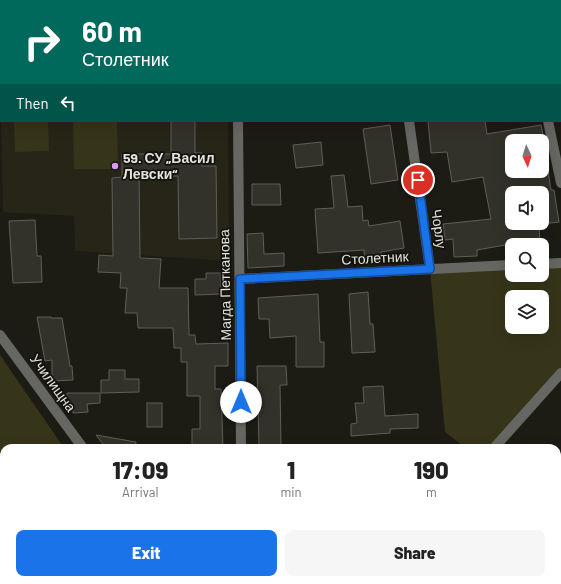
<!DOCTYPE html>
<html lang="en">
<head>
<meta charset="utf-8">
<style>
	body { margin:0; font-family:Barlow,sans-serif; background:#f6f6f6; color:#222; height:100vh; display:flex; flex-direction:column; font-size:15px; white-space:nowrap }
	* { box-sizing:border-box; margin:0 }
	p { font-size:13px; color:#767676 }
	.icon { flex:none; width:22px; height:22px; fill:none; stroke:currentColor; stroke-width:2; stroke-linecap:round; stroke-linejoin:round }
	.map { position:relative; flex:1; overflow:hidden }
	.sheet { position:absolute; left:0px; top:444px; width:561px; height:140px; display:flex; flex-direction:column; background:#fff; border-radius:12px 12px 0 0; box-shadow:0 4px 16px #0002 }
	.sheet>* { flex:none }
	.banner { position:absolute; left:0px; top:0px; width:561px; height:122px; box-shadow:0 4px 16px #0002; background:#00695c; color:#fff; overflow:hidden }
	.needle { width:26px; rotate:176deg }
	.fabs { position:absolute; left:505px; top:134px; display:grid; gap:8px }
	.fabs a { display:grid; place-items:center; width:44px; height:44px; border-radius:8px; background:#fff; box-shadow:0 4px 16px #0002; font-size:20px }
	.pin { position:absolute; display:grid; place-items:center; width:34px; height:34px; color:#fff; margin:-17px; border:2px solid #fff; border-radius:50%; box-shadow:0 1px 4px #0007 }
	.me { position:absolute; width:44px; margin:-22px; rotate:0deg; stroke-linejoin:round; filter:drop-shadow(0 0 3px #0008) }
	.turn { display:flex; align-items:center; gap:14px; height:84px; padding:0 16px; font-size:18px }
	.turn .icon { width:52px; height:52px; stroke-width:2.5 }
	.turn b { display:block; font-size:28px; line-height:34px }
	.then { display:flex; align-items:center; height:38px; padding:0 16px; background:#0003; gap:8px; font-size:15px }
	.eta { display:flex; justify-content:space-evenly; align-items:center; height:68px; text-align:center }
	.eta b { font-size:24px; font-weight:800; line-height:28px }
	.cta { display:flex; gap:8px; margin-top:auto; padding:8px 16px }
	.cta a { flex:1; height:46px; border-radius:8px; background:#1a73e8; color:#fff; font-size:16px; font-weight:800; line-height:46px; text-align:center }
	.cta a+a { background:#f6f6f6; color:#222 }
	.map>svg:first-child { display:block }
	.built { fill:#262518 }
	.green { fill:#36351a; fill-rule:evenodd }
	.building { fill:#32322a; stroke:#5f5f57 }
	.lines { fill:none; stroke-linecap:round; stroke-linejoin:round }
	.minor { stroke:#666662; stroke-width:10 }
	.route-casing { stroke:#114b97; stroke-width:10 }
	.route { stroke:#1a73e8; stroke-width:7 }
	.poi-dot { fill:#dc99f4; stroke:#13130c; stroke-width:1.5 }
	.labels { text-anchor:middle; stroke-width:3.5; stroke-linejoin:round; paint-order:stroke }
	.poi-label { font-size:14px; font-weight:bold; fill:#e3e3df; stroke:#13130c; text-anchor:start }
	.street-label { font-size:14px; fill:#e3e3df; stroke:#13130c }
</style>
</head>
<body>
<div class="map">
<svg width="561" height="584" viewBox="0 0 561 584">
	<rect width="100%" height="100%" fill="#1c1c15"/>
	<g class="built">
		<path d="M 24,0 L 227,0 L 227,1 L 23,1 Z"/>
		<path d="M 1,22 L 1,118 L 0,23 Z"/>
		<path d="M 1,121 L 228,121 L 229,261 L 75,251 L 74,216 L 3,212 Z"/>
	</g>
	<g class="green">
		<path d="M 14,121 L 48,121 L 49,151 L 15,152 Z"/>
		<path d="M 73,121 L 117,121 L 118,169 L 74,169 Z"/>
		<path d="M 561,263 L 561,373 L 494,448 L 466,448 L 445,432 L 430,269 L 512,265 L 512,275 L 542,275 L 542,264 ZM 512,297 L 542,297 L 542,327 L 512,327 Z"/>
		<path d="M 0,355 L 64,448 L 4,448 L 4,519 L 0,521 Z"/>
	</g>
	<g class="building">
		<path d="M 171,121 L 195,121 L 195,153 L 202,153 L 202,166 L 216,166 L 217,238 L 179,239 L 178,176 L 139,177 L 140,258 L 161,259 L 159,288 L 188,288 L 189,335 L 195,335 L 196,344 L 228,343 L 228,366 L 215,366 L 215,389 L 221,389 L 223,448 L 192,448 L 192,429 L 200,429 L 200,396 L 187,396 L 187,362 L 181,362 L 181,348 L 174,348 L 173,328 L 138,328 L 137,313 L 125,313 L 127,288 L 120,288 L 121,273 L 98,272 L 99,255 L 113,256 L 112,178 L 122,177 L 122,154 L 171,154 Z"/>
		<path d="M 428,121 L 485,121 L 487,134 L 541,125 L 544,141 L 512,141 L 512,171 L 548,171 L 551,190 L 554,190 L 559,222 L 542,224 L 542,193 L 512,193 L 512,223 L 539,223 L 540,245 L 505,245 L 477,250 L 477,256 L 454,257 L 453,239 L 445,240 L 443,224 L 491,219 L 483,177 L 452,182 L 447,152 L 431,153 Z"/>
		<path d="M 390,125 L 398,180 L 371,184 L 363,129 Z"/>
		<path d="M 321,142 L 323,165 L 296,168 L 293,145 Z"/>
		<path d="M 344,175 L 348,207 L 362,206 L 363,221 L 368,220 L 369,226 L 400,221 L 404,248 L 381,252 L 381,262 L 365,262 L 364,250 L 318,253 L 315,209 L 334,208 L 331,176 Z"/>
		<path d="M 252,184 L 280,184 L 281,205 L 252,205 Z"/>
		<path d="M 35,220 L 37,256 L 41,256 L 42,282 L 13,283 L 9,221 Z"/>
		<path d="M 263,233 L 264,254 L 284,253 L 284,266 L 248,268 L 247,234 Z"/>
		<path d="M 206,273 L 221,273 L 221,294 L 195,295 L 195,279 L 206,279 Z"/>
		<path d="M 368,292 L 370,324 L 373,324 L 375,352 L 352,353 L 349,294 Z"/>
		<path d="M 318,294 L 320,342 L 324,342 L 324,367 L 296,367 L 296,336 L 270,338 L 269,319 L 259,319 L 258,298 Z"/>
		<path d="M 37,317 L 51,317 L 51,318 L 62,318 L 70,366 L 72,366 L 73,380 L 52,381 L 52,360 L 45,361 Z"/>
		<path d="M 257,366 L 286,366 L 287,385 L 280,385 L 281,445 L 259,446 Z"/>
		<path d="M 109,370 L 125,370 L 125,379 L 139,379 L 139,392 L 101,393 L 101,380 L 109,380 Z"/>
		<path d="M 383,386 L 385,416 L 418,414 L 418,428 L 390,429 L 390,433 L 351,436 L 351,424 L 357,423 L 355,403 L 364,403 L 363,387 Z"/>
		<path d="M 67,393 L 100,393 L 100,403 L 87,404 L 88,412 L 73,413 L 72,404 L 67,404 Z"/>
		<rect x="147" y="403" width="15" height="24"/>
		<path d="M 96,435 L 136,442 L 135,448 L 106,448 Z"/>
	</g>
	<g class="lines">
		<g class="minor">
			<path d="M 392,0 L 392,1"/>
			<path d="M 524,0 L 524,1"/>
			<path d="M 6,1 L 7,0"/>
			<path d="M 238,1 L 238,0"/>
			<path d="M 238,121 L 241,448"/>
			<path d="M 409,121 L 430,269"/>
			<path d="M 548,121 L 561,183"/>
			<path d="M 542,264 L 561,263"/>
			<path d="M 240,279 L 512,265"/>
			<path d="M 0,335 L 83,448"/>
			<path d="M 494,448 L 561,373"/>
			<path d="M 0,531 L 4,530"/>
			<path d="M 179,580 L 181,584"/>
			<path d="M 471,580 L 480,584"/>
			<path d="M 375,584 L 378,580"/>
		</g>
	</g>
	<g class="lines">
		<defs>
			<path id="route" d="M 241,402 L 240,279 L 430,269 L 418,180"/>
		</defs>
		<use href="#route" class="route-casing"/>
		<use href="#route" class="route"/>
	</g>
	<circle class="poi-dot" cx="115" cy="166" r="4"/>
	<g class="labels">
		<g class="poi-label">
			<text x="123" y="163">59. СУ „Васил<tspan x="123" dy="16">Левски“</tspan></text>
		</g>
		<g class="street-label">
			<text transform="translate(439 229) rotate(82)" y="5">Чорлу</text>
			<text transform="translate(375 258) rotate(-3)" y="5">Столетник</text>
			<text transform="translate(225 285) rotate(-91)" y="5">Магда Петканова</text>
			<text transform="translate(53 383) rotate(54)" y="5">Училищна</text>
		</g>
	</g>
</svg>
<div class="fabs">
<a><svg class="needle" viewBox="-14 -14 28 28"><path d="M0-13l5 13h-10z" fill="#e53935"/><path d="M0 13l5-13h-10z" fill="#767676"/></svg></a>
<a><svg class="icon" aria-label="sound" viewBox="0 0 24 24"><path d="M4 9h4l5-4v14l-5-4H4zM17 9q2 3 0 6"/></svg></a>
<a><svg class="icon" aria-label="search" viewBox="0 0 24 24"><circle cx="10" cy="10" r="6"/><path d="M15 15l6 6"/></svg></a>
<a><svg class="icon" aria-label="layers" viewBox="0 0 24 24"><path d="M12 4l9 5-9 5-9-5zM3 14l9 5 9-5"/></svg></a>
</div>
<div class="pin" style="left:418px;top:180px;background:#d93025"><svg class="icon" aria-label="arrive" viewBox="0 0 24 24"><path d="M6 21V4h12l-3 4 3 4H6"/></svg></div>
<svg class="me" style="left:241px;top:402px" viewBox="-20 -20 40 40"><circle r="19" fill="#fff"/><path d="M0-13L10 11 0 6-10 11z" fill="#1a73e8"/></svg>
<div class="banner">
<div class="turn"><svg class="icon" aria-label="right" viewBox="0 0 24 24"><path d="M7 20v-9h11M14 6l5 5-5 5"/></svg><div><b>60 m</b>Столетник</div></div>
<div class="then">Then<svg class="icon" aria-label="left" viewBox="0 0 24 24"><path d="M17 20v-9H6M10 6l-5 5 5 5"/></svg></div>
</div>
<section class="sheet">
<div class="eta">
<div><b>17:09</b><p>Arrival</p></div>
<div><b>1</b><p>min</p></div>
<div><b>190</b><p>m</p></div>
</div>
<div class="cta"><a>Exit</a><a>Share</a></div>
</section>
</div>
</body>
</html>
